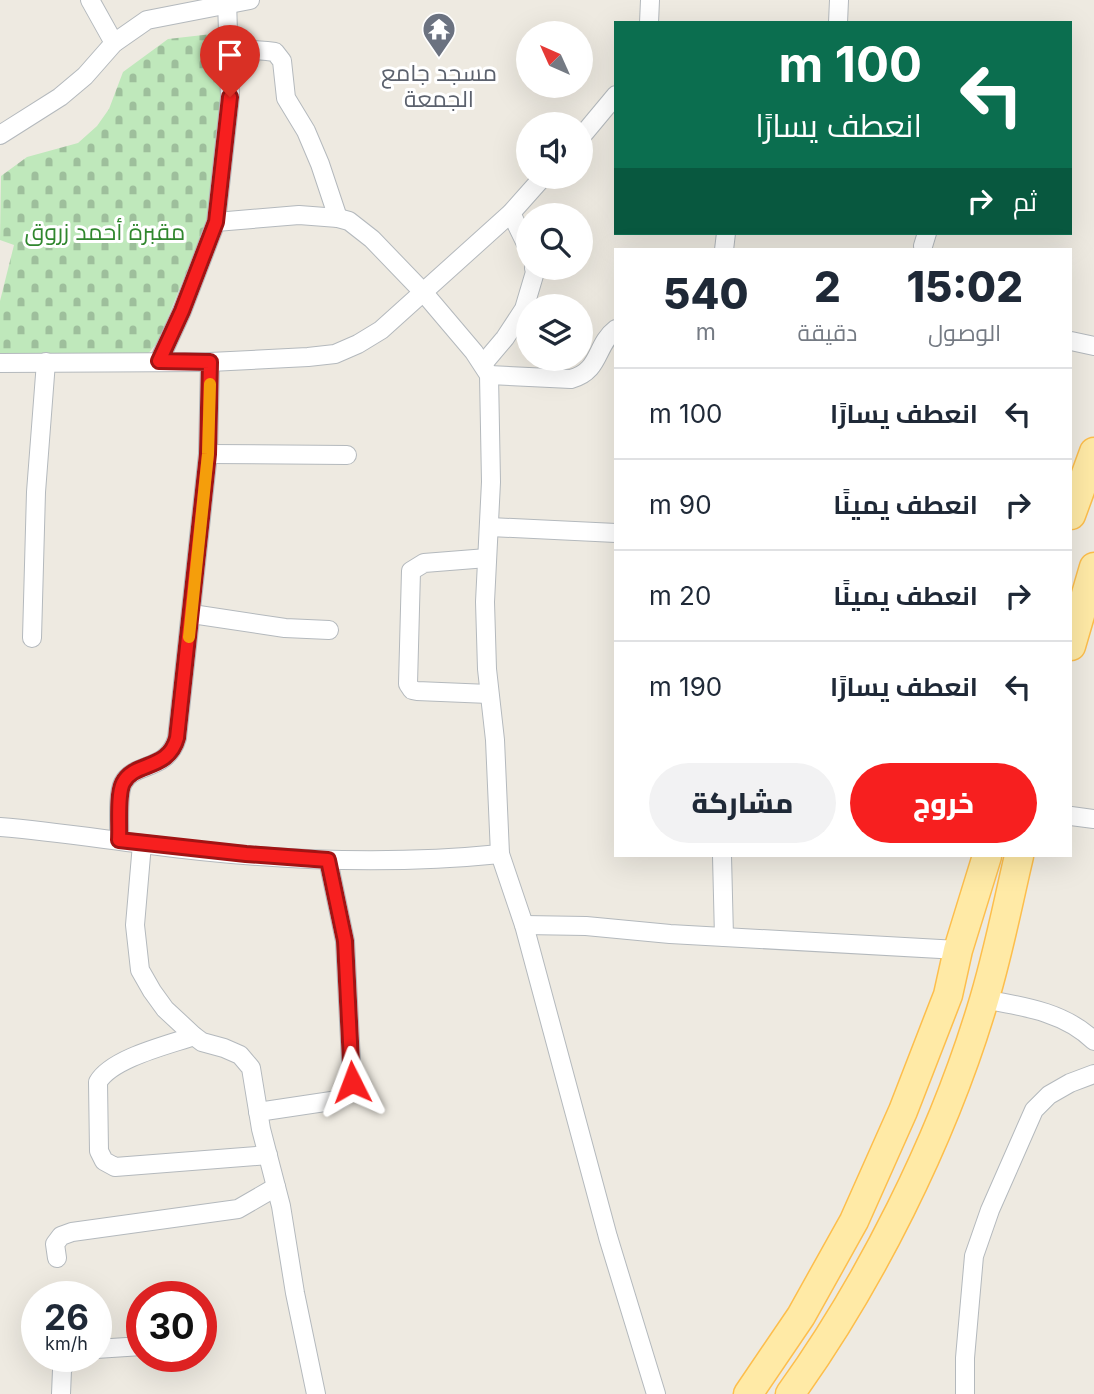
<!DOCTYPE html>
<html lang="ar">
<head>
<meta charset="utf-8">
<style>
	body { margin:0; font-family:Inter,Cairo,sans-serif; background:#f2f2f3; color:#1f2937; direction:rtl; height:100vh; display:flex; flex-direction:column; font-size:26px; white-space:nowrap }
	* { box-sizing:border-box; margin:0 }
	p { font-size:23px; color:#747a83 }
	.icon { flex:none; width:38px; height:38px; fill:none; stroke:currentColor; stroke-width:2; stroke-linecap:round; stroke-linejoin:round }
	.map { position:relative; flex:1; overflow:hidden; direction:ltr }
	.side { position:absolute; left:614px; top:248px; width:458px; height:609px; display:flex; flex-direction:column; background:#fff; border-radius:0px; box-shadow:0 7px 28px #0002; direction:rtl }
	.side>* { flex:none }
	.banner { position:absolute; left:614px; top:21px; width:458px; height:214px; border-radius:0px; box-shadow:0 7px 28px #0002; direction:rtl; background:#0b6e4f; color:#fff; overflow:hidden }
	.needle { width:46px; rotate:315deg }
	.fabs { position:absolute; left:516px; top:21px; display:grid; gap:14px }
	.fabs a { display:grid; place-items:center; width:77px; height:77px; border-radius:50%; background:#fff; box-shadow:0 7px 28px #0002; font-size:35px }
	.speed { position:absolute; left:21px; top:1281px; display:flex; gap:14px; font-size:35px; font-weight:700; text-align:center }
	.speed>* { display:grid; place-content:center; width:91px; height:91px; border-radius:50%; background:#fff; box-shadow:0 7px 28px #0002; line-height:1 }
	.speed small { font-size:18px; font-weight:400 }
	.speed .limit { border:10px solid #d22; background:#fff; color:#111 }
	.pin { position:absolute; display:grid; place-items:center; width:60px; height:60px; color:#fff; margin:-72px -30px; border-radius:50% 50% 50% 0; rotate:-45deg; box-shadow:0 0 7px #0007 }
	.pin .icon { rotate:45deg }
	.me { position:absolute; width:77px; margin:-38px; rotate:357deg; stroke-linejoin:round; filter:drop-shadow(0 0 5px #0008) }
	.turn { display:flex; align-items:center; gap:24px; height:147px; padding:0 35px; font-size:32px }
	.turn .icon { width:91px; height:91px; stroke-width:2.5 }
	.turn b { display:block; font-size:49px; line-height:60px }
	.then { display:flex; align-items:center; height:66px; padding:0 35px; background:#0003; gap:14px; font-size:26px }
	.eta { display:flex; justify-content:space-evenly; align-items:center; height:119px; text-align:center }
	.eta b { font-size:42px; font-weight:800; line-height:49px }
	.button { display:flex; gap:14px; margin-top:auto; padding:14px 35px }
	.button a { flex:1; height:80px; border-radius:42px; background:#f71f1f; color:#fff; font-size:28px; font-weight:800; line-height:80px; text-align:center }
	.button a+a { background:#f2f2f3; color:#1f2937 }
	ul { padding:0; list-style:none }
	li { display:flex; align-items:center; gap:21px; height:91px; padding:0 35px; border-top:2px solid #e0e1e3 }
	li div { flex:1 }
	li b { display:block; font-size:26px }
	li em { font-style:normal }
	.map>svg:first-child { display:block }
	.cemetery { fill:url(#cemetery-stones) }
	.lines { fill:none; stroke-linecap:round; stroke-linejoin:round }
	.minor-casing { stroke:#b4b9bd; stroke-width:20 }
	.primary-casing { stroke:#fdbe4c; stroke-width:31 }
	.minor { stroke:#fff; stroke-width:18 }
	.primary { stroke:#ffeaa6; stroke-width:28 }
	.route-casing { stroke:#a11414; stroke-width:18 }
	.route { stroke:#f71f1f; stroke-width:12 }
	.slow { stroke:#f59e0b; stroke-width:12 }
	.labels { text-anchor:middle; stroke-width:6; stroke-linejoin:round; paint-order:stroke }
	.worship-label { font-size:23px; fill:#5b616d; stroke:#fff }
	.park-label { font-size:23px; fill:#30872e; stroke:#fff }
</style>
</head>
<body>
<div class="map">
<svg width="1094" height="1394" viewBox="0 0 1094 1394">
	<defs>
		<pattern id="cemetery-stones" width="16" height="16" patternUnits="userSpaceOnUse" patternTransform="scale(1.75)"><rect width="16" height="16" fill="#bfe8bb"/><path d="M2 7V4a2 2 0 0 1 4 0v3zM10 15v-3a2 2 0 0 1 4 0v3z" fill="#9ebf9c"/></pattern>
	</defs>
	<rect width="100%" height="100%" fill="#eeeae1"/>
	<path class="cemetery" d="M 212,34 L 220,46 L 226,76 L 206,236 L 183,280 L 158,342 L 146,356 L 0,360 L 0,301 L 14,245 L 0,240 L 1,176 L 27,157 L 78,143 L 97,126 L 109,109 L 123,72 L 168,39 Z"/>
	<g class="lines">
		<defs>
			<g id="minor">
				<path d="M 90,0 L 114,43"/>
				<path d="M 649,23 L 650,0"/>
				<path d="M 838,23 L 839,0"/>
				<path d="M 228,48 L 267,51 L 275,52 L 282,61 L 286,98 L 306,131 L 320,164 L 338,218"/>
				<path d="M 0,135 L 60,97 L 85,76 L 114,43 L 147,20 L 250,0"/>
				<path d="M 581,137 L 616,95"/>
				<path d="M 511,213 L 528,248"/>
				<path d="M 216,222 L 299,215 L 338,218 L 349,221 L 372,239 L 424,293 L 474,352 L 489,375 L 491,482 L 485,602 L 487,669 L 495,740 L 500,854 L 524,925 L 608,1237 L 656,1394"/>
				<path d="M 923,246 L 927,233"/>
				<path d="M 724,250 L 726,233"/>
				<path d="M 1071,341 L 1094,346"/>
				<path d="M 159,361 L 182,311 L 216,222 L 230,97 L 227,0"/>
				<path d="M 0,363 L 210,362 L 308,357 L 335,354 L 358,344 L 381,330 L 511,213 L 543,177"/>
				<path d="M 483,364 L 505,338 L 524,309 L 535,272 L 534,268"/>
				<path d="M 489,375 L 571,379 C 601,371 595,345 616,329"/>
				<path d="M 208,454 L 347,455"/>
				<path d="M 490,527 L 616,533"/>
				<path d="M 487,558 L 424,563 L 411,571 L 408,684 L 412,690 L 417,691 L 489,694"/>
				<path d="M 192,614 L 285,628 L 329,630"/>
				<path d="M 32,638 L 36,492 L 46,362"/>
				<path d="M 1071,816 L 1094,819"/>
				<path d="M 0,827 C 48,831 95,838 143,844 C 261,860 382,866 500,854"/>
				<path d="M 119,840 C 120,826 117,795 123,783 C 134,762 167,772 177,738 L 208,454 L 210,362"/>
				<path d="M 142,844 L 135,925 L 140,970 L 152,991 L 165,1009 L 194,1036 L 202,1042 L 224,1048 L 240,1055 L 251,1068 L 261,1129 L 281,1206 L 295,1293 L 316,1394"/>
				<path d="M 722,856 L 724,937"/>
				<path d="M 524,925 L 586,926 L 670,934 L 958,950"/>
				<path d="M 983,999 C 1022,1006 1065,1012 1094,1041"/>
				<path d="M 194,1036 C 168,1045 112,1058 98,1082 L 99,1151 L 104,1161 L 115,1167 L 268,1155"/>
				<path d="M 258,1112 L 338,1100 L 344,1096 L 352,1081 L 345,941 L 328,860"/>
				<path d="M 57,1258 L 55,1244 L 61,1236 L 72,1232 L 238,1209 L 276,1187"/>
				<path d="M 96,1349 L 142,1346"/>
				<path d="M 61,1394 L 62,1370 L 69,1356"/>
				<path d="M 965,1394 L 965,1358 L 974,1256 L 990,1210 L 1034,1110 L 1049,1095 L 1070,1083 L 1094,1074"/>
			</g>
			<g id="primary">
				<path d="M 1071,515 L 1094,452"/>
				<path d="M 1071,646 L 1094,567"/>
				<path d="M 748,1394 L 801,1316 L 854,1221 L 903,1111 L 948,995 L 958,950 L 987,856"/>
				<path d="M 790,1394 C 870,1283 941,1141 981,1010 C 997,960 1007,907 1019,856"/>
			</g>
		</defs>
		<use href="#minor" class="minor-casing"/>
		<use href="#primary" class="primary-casing"/>
		<use href="#minor" class="minor"/>
		<use href="#primary" class="primary"/>
	</g>
	<g class="lines">
		<defs>
			<path id="route" d="M 230,97 L 216,222 L 182,311 L 159,361 L 210,362 L 208,454 L 177,738 C 168,771 134,761 123,783 C 117,795 120,826 119,840 L 246,854 L 328,860 L 345,941 L 352,1082"/>
		</defs>
		<use href="#route" class="route-casing"/>
		<use href="#route" class="route"/>
		<path class="slow" d="M 189,637 L 208,454 L 210,384"/>
	</g>
	<defs>
		<symbol id="temple-pin" viewBox="-11 -11 22 30"><path d="M0 17L-7.5 6A9.5 9.5 0 1 1 7.5 6Z" fill="#6b7280" stroke="#fff"/><path d="M0-6L5-2H3V0L6.5 2.5H4V6H1.5V3h-3V6H-4V2.5H-6.5L-3 0V-2H-5Z" fill="#fff"/></symbol>
	</defs>
	<g fill-rule="evenodd">
		<use href="#temple-pin" x="420" y="10" width="38" height="52"/>
	</g>
	<g class="labels">
		<g class="worship-label">
			<text x="439" y="81">مسجد جامع<tspan x="439" dy="26">الجمعة</tspan></text>
		</g>
		<g class="park-label">
			<text x="105" y="240">مقبرة أحمد زروق</text>
		</g>
	</g>
</svg>
<div class="fabs">
<a><svg class="needle" viewBox="-14 -14 28 28"><path d="M0-13l5 13h-10z" fill="#e53935"/><path d="M0 13l5-13h-10z" fill="#747a83"/></svg></a>
<a><svg class="icon" aria-label="sound" viewBox="0 0 24 24"><path d="M4 9h4l5-4v14l-5-4H4zM17 9q2 3 0 6"/></svg></a>
<a><svg class="icon" aria-label="search" viewBox="0 0 24 24"><circle cx="10" cy="10" r="6"/><path d="M15 15l6 6"/></svg></a>
<a><svg class="icon" aria-label="layers" viewBox="0 0 24 24"><path d="M12 4l9 5-9 5-9-5zM3 14l9 5 9-5"/></svg></a>
</div>
<div class="speed"><div>26<small>km/h</small></div><div class="limit">30</div></div>
<div class="pin" style="left:230px;top:97px;background:#d93025"><svg class="icon" aria-label="arrive" viewBox="0 0 24 24"><path d="M6 21V4h12l-3 4 3 4H6"/></svg></div>
<svg class="me" style="left:352px;top:1082px" viewBox="-20 -20 40 40"><path d="M0-17L14 15 0 8-14 15z" fill="#f71f1f" stroke="#fff" stroke-width="4"/></svg>
<div class="banner">
<div class="turn"><svg class="icon" aria-label="left" viewBox="0 0 24 24"><path d="M17 20v-9H6M10 6l-5 5 5 5"/></svg><div><b>100 m</b>انعطف يسارًا</div></div>
<div class="then">ثم<svg class="icon" aria-label="right" viewBox="0 0 24 24"><path d="M7 20v-9h11M14 6l5 5-5 5"/></svg></div>
</div>
<section class="side">
<div class="eta">
<div><b>15:02</b><p>الوصول</p></div>
<div><b>2</b><p>دقيقة</p></div>
<div><b>540</b><p>m</p></div>
</div>
<ul>
<li><svg class="icon" aria-label="left" viewBox="0 0 24 24"><path d="M17 20v-9H6M10 6l-5 5 5 5"/></svg><div><b>انعطف يسارًا</b></div><em>100 m</em></li>
<li><svg class="icon" aria-label="right" viewBox="0 0 24 24"><path d="M7 20v-9h11M14 6l5 5-5 5"/></svg><div><b>انعطف يمينًا</b></div><em>90 m</em></li>
<li><svg class="icon" aria-label="right" viewBox="0 0 24 24"><path d="M7 20v-9h11M14 6l5 5-5 5"/></svg><div><b>انعطف يمينًا</b></div><em>20 m</em></li>
<li><svg class="icon" aria-label="left" viewBox="0 0 24 24"><path d="M17 20v-9H6M10 6l-5 5 5 5"/></svg><div><b>انعطف يسارًا</b></div><em>190 m</em></li>
</ul>
<div class="button"><a>خروج</a><a>مشاركة</a></div>
</section>
</div>
</body>
</html>
